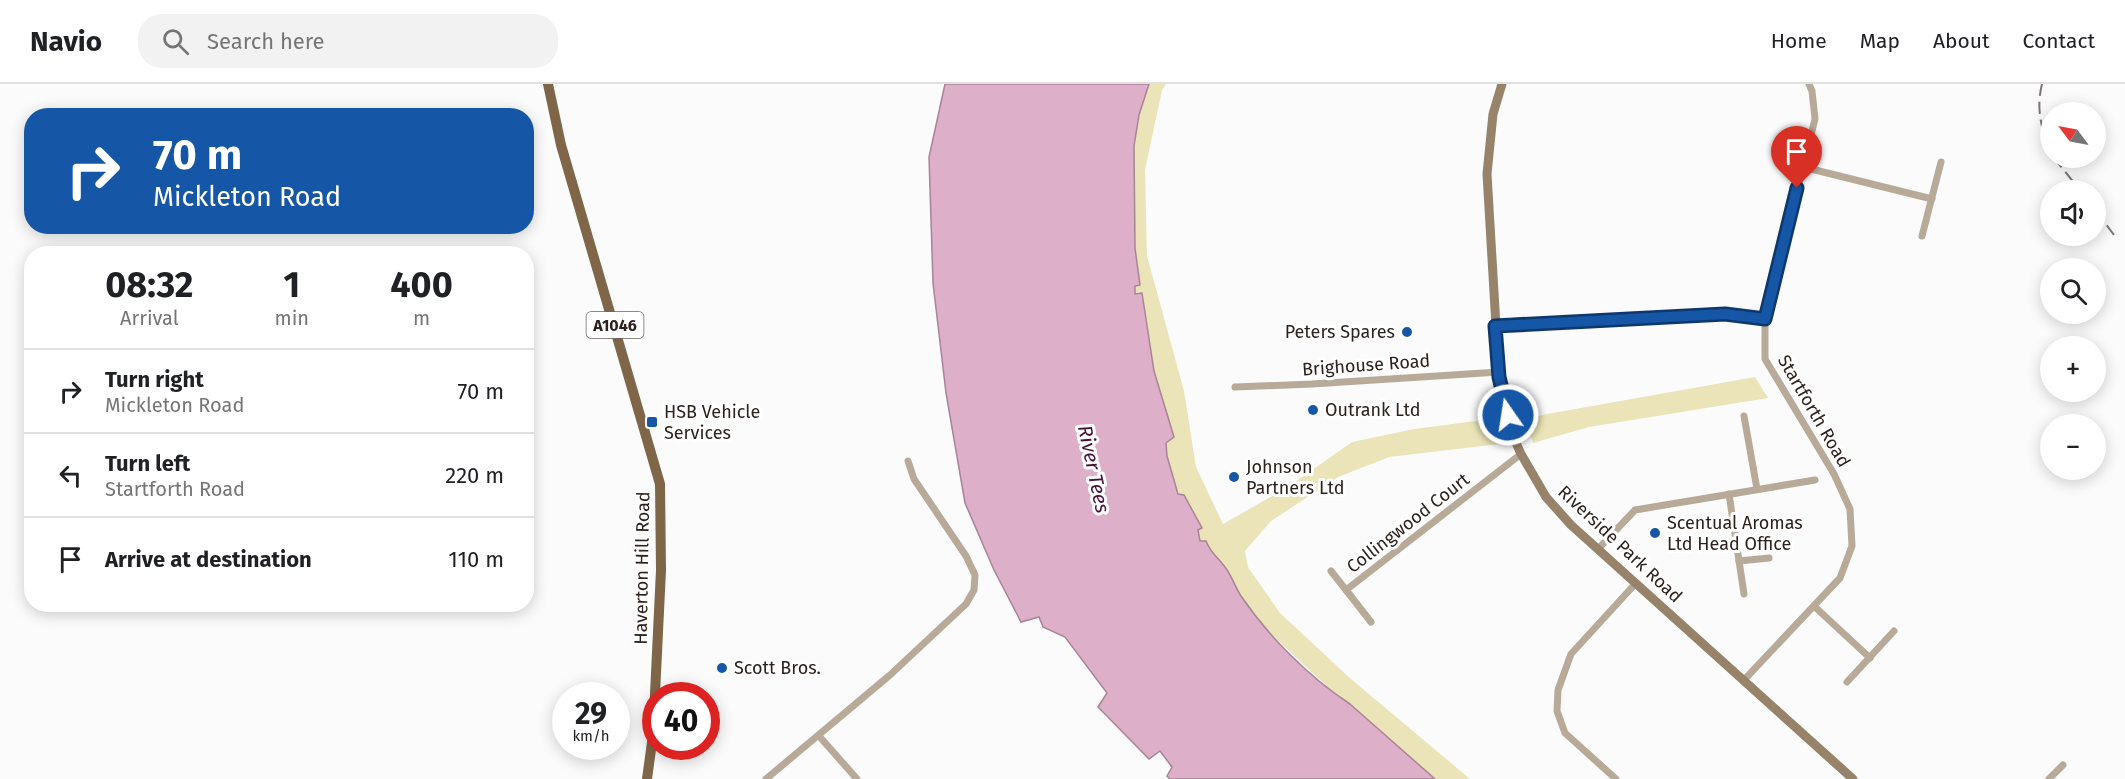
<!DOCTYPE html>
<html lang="en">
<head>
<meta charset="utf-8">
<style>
	body { margin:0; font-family:"Fira Sans",sans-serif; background:#f2f2f2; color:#202124; height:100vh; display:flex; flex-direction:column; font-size:22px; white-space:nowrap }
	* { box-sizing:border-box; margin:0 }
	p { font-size:20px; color:#757577 }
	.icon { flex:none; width:33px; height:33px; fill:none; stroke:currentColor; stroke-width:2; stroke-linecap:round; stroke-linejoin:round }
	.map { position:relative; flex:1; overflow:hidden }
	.side { position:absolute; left:24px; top:162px; width:510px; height:366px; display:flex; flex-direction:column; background:#fff; border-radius:24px; box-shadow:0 3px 15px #0003 }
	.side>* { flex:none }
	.top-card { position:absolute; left:24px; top:24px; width:510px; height:126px; border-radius:24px; box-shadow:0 3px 15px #0003; background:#1656a6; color:#fff; overflow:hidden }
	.needle { width:39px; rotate:302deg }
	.tools { position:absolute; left:2040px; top:18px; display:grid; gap:12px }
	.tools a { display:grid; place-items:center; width:66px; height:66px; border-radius:50%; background:#fff; box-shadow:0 3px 15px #0003; font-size:30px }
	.speed { position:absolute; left:552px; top:598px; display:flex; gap:12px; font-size:30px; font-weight:700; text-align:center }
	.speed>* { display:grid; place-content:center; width:78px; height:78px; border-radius:50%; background:#fff; box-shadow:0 3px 15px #0003; line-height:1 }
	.speed small { font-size:15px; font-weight:400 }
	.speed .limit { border:9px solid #d22; background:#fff; color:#111 }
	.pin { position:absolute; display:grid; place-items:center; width:51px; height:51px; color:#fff; margin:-62px -26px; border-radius:50% 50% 50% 0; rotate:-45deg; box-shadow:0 0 6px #0007 }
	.pin .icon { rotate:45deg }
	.me { position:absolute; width:66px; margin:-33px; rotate:347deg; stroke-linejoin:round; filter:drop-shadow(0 0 4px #0008) }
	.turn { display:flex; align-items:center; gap:21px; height:126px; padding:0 30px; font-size:27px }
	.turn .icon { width:78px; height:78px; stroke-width:2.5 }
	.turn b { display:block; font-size:42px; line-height:51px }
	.eta { display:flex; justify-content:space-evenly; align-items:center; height:102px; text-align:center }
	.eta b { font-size:36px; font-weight:700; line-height:42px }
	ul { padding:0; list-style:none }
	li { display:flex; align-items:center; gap:18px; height:84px; padding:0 30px; border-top:2px solid #e0e0e0 }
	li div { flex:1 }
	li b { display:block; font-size:22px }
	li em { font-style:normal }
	header { display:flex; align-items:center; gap:36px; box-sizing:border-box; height:84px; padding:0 30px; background:#fff; border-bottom:2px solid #e0e0e0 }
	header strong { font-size:28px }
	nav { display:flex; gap:33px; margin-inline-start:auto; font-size:21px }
	.search { width:420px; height:54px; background:#f2f2f2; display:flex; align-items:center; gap:15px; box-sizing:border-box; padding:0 21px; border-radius:24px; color:#757577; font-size:22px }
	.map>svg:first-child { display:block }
	.green { fill:#ebe4b8 }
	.water { fill:#ddafc8; stroke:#a88495; stroke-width:1.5 }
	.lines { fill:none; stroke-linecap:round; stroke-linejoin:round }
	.street { stroke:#b8aa99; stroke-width:7 }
	.secondary { stroke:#97826a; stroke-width:9 }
	.primary { stroke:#7f6649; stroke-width:10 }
	.rail { stroke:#7c7573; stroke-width:2; stroke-dasharray:12 6; stroke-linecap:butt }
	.route-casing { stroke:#0e386c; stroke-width:15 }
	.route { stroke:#1656a6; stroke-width:10 }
	.poi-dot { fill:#1656a6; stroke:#fff; stroke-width:2 }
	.labels { text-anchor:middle; stroke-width:6; stroke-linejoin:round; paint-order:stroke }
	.shield { fill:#fff; stroke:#6b6461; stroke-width:1.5 }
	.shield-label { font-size:16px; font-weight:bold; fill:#2c211d }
	.poi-label { font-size:18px; fill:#2c211d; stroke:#fff; text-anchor:start }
	.street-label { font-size:18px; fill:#2c211d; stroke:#fff }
	.water-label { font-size:20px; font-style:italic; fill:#481236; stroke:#fff }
</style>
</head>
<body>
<header>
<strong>Navio</strong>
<div class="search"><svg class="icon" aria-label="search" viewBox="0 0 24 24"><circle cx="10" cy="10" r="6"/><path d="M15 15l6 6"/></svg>Search here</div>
<nav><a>Home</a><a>Map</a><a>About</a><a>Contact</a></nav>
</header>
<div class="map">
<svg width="2125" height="695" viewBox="0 0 2125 695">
	<rect width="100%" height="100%" fill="#fbfbfb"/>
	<g class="green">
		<path d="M 1149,0 L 1166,0 L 1162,6 L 1145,86 L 1147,172 L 1184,307 L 1196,383 L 1223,440 L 1288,403 L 1352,358 L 1414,345 L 1491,335 L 1499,360 L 1389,373 L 1338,393 L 1271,437 L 1245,467 L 1248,483 L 1280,529 L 1351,595 L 1470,695 L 1435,695 L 1350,620 L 1335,610 L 1266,545 L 1240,510 L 1225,483 L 1211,469 L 1206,458 L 1200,457 L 1198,446 L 1202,444 C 1182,416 1167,395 1166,359 L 1174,353 L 1154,287 L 1142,210 L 1135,210 L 1134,201 L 1140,200 L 1135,164 L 1134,62 L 1139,31 Z"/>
		<path d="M 1755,293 L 1768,314 L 1589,343 L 1533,359 L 1525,334 Z"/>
	</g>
	<path class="water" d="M 945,0 L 1149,0 L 1139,31 L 1134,62 L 1135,164 L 1140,201 L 1135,202 L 1135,210 L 1142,209 L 1154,287 L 1174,353 L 1166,359 L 1167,372 L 1178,410 L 1184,411 L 1202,444 L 1198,446 L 1200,457 L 1206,457 C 1211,470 1218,473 1225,483 C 1232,492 1235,503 1241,512 C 1269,553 1309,593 1350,620 L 1435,695 L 1170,695 L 1167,692 L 1172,683 L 1160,667 L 1149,675 L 1098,623 L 1107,609 L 1065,553 L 1043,543 L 1039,533 L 1021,538 L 994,486 L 965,419 L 946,309 L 933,199 L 929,73 Z"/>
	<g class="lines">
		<g class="street">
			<path d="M 1803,83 L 1932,115"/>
			<path d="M 1922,152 L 1941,78"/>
			<path d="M 1495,242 L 1725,230 L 1765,235"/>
			<path d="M 1235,303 L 1312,300 L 1499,288"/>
			<path d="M 1744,332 L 1757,405"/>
			<path d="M 1729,410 L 1744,510"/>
			<path d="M 1598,465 L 1635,426 L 1815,396"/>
			<path d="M 1739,477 L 1769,474"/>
			<path d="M 1331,487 L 1346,506"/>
			<path d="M 1815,523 L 1870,574"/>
			<path d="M 1371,538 L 1346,506 L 1521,370"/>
			<path d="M 1744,596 L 1840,494 L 1852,462 L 1850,425 L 1834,390 L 1765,275 L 1765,235 L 1815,35 L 1812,7 L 1809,0"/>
			<path d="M 1847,598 L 1894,547"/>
			<path d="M 819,652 L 857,695"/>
			<path d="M 766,695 L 890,591 L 966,520 L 974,506 L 975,491 L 966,472 L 914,395 L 908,377"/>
			<path d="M 1616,695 L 1565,649 L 1557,627 L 1558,606 L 1571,570 L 1636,499"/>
			<path d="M 2049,695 L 2063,681"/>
		</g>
		<path class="secondary" d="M 1502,0 L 1493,30 L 1487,90 L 1499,293 L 1512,350 L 1521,370 L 1546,413 L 1571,441 L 1853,695"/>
		<path class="primary" d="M 548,0 L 561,61 L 660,400 L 661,486 L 653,651 L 647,695"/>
		<g class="rail">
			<path d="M 2042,0 C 2036,24 2041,44 2050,67"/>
			<path d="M 2054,74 L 2080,106"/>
			<path d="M 2096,127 L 2117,155"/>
		</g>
	</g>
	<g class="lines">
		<defs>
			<path id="route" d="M 1508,331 L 1499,293 L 1495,242 L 1725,230 L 1765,235 L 1797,104"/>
		</defs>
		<use href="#route" class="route-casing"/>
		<use href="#route" class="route"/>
	</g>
	<g class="poi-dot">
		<circle cx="1407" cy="248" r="6"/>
		<circle cx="1313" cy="326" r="6"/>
		<rect x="646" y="332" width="12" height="12" rx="3"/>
		<circle cx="1234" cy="393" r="6"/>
		<circle cx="1655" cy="449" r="6"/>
		<circle cx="722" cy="584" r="6"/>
	</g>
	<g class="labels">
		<rect class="shield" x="586.5" y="228" width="57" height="26" rx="4.5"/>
		<g class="shield-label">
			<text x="615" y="247">A1046</text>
		</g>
		<g class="poi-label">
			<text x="1395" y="254" text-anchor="end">Peters Spares</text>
			<text x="1325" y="332">Outrank Ltd</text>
			<text x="664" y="334">HSB Vehicle<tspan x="664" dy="21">Services</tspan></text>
			<text x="1246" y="389">Johnson<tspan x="1246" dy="21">Partners Ltd</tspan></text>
			<text x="1667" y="445">Scentual Aromas<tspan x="1667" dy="21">Ltd Head Office</tspan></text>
			<text x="734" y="590">Scott Bros.</text>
		</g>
		<g class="street-label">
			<text transform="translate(1366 281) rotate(-4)" y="6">Brighouse Road</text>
			<text transform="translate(1814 327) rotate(60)" y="6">Startforth Road</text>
			<text transform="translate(1408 439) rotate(-38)" y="6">Collingwood Court</text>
			<text transform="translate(1620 460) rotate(43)" y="6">Riverside Park Road</text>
			<text transform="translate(642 484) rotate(-89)" y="6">Haverton Hill Road</text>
		</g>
		<g class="water-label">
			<text transform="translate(1094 385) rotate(78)" y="7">River Tees</text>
		</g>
	</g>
</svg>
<div class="tools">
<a><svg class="needle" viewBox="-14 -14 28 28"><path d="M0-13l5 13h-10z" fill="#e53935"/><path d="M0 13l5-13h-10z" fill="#757577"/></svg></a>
<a><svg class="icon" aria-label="sound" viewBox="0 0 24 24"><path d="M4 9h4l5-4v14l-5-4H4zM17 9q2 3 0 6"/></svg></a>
<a><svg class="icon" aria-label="search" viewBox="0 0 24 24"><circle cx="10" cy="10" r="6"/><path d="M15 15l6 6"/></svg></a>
<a>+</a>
<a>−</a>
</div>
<div class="speed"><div>29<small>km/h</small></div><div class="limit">40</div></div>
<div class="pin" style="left:1797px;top:104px;background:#d93025"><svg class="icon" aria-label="arrive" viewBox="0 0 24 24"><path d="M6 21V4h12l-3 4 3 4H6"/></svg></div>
<svg class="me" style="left:1508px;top:331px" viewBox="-20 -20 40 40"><circle r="17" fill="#1656a6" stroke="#fff" stroke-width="3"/><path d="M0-11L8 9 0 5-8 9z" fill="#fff"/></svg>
<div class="top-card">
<div class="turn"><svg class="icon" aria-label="right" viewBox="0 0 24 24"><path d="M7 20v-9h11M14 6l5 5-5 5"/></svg><div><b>70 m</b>Mickleton Road</div></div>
</div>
<section class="side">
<div class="eta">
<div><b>08:32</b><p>Arrival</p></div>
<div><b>1</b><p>min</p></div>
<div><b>400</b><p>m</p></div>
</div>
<ul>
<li><svg class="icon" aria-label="right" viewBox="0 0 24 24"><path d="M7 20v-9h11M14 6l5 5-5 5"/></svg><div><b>Turn right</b><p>Mickleton Road</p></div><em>70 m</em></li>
<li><svg class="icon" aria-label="left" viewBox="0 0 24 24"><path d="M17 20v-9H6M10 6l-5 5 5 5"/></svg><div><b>Turn left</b><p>Startforth Road</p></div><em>220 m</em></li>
<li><svg class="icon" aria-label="arrive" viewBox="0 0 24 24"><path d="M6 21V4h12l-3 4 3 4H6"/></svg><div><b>Arrive at destination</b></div><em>110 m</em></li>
</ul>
</section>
</div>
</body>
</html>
